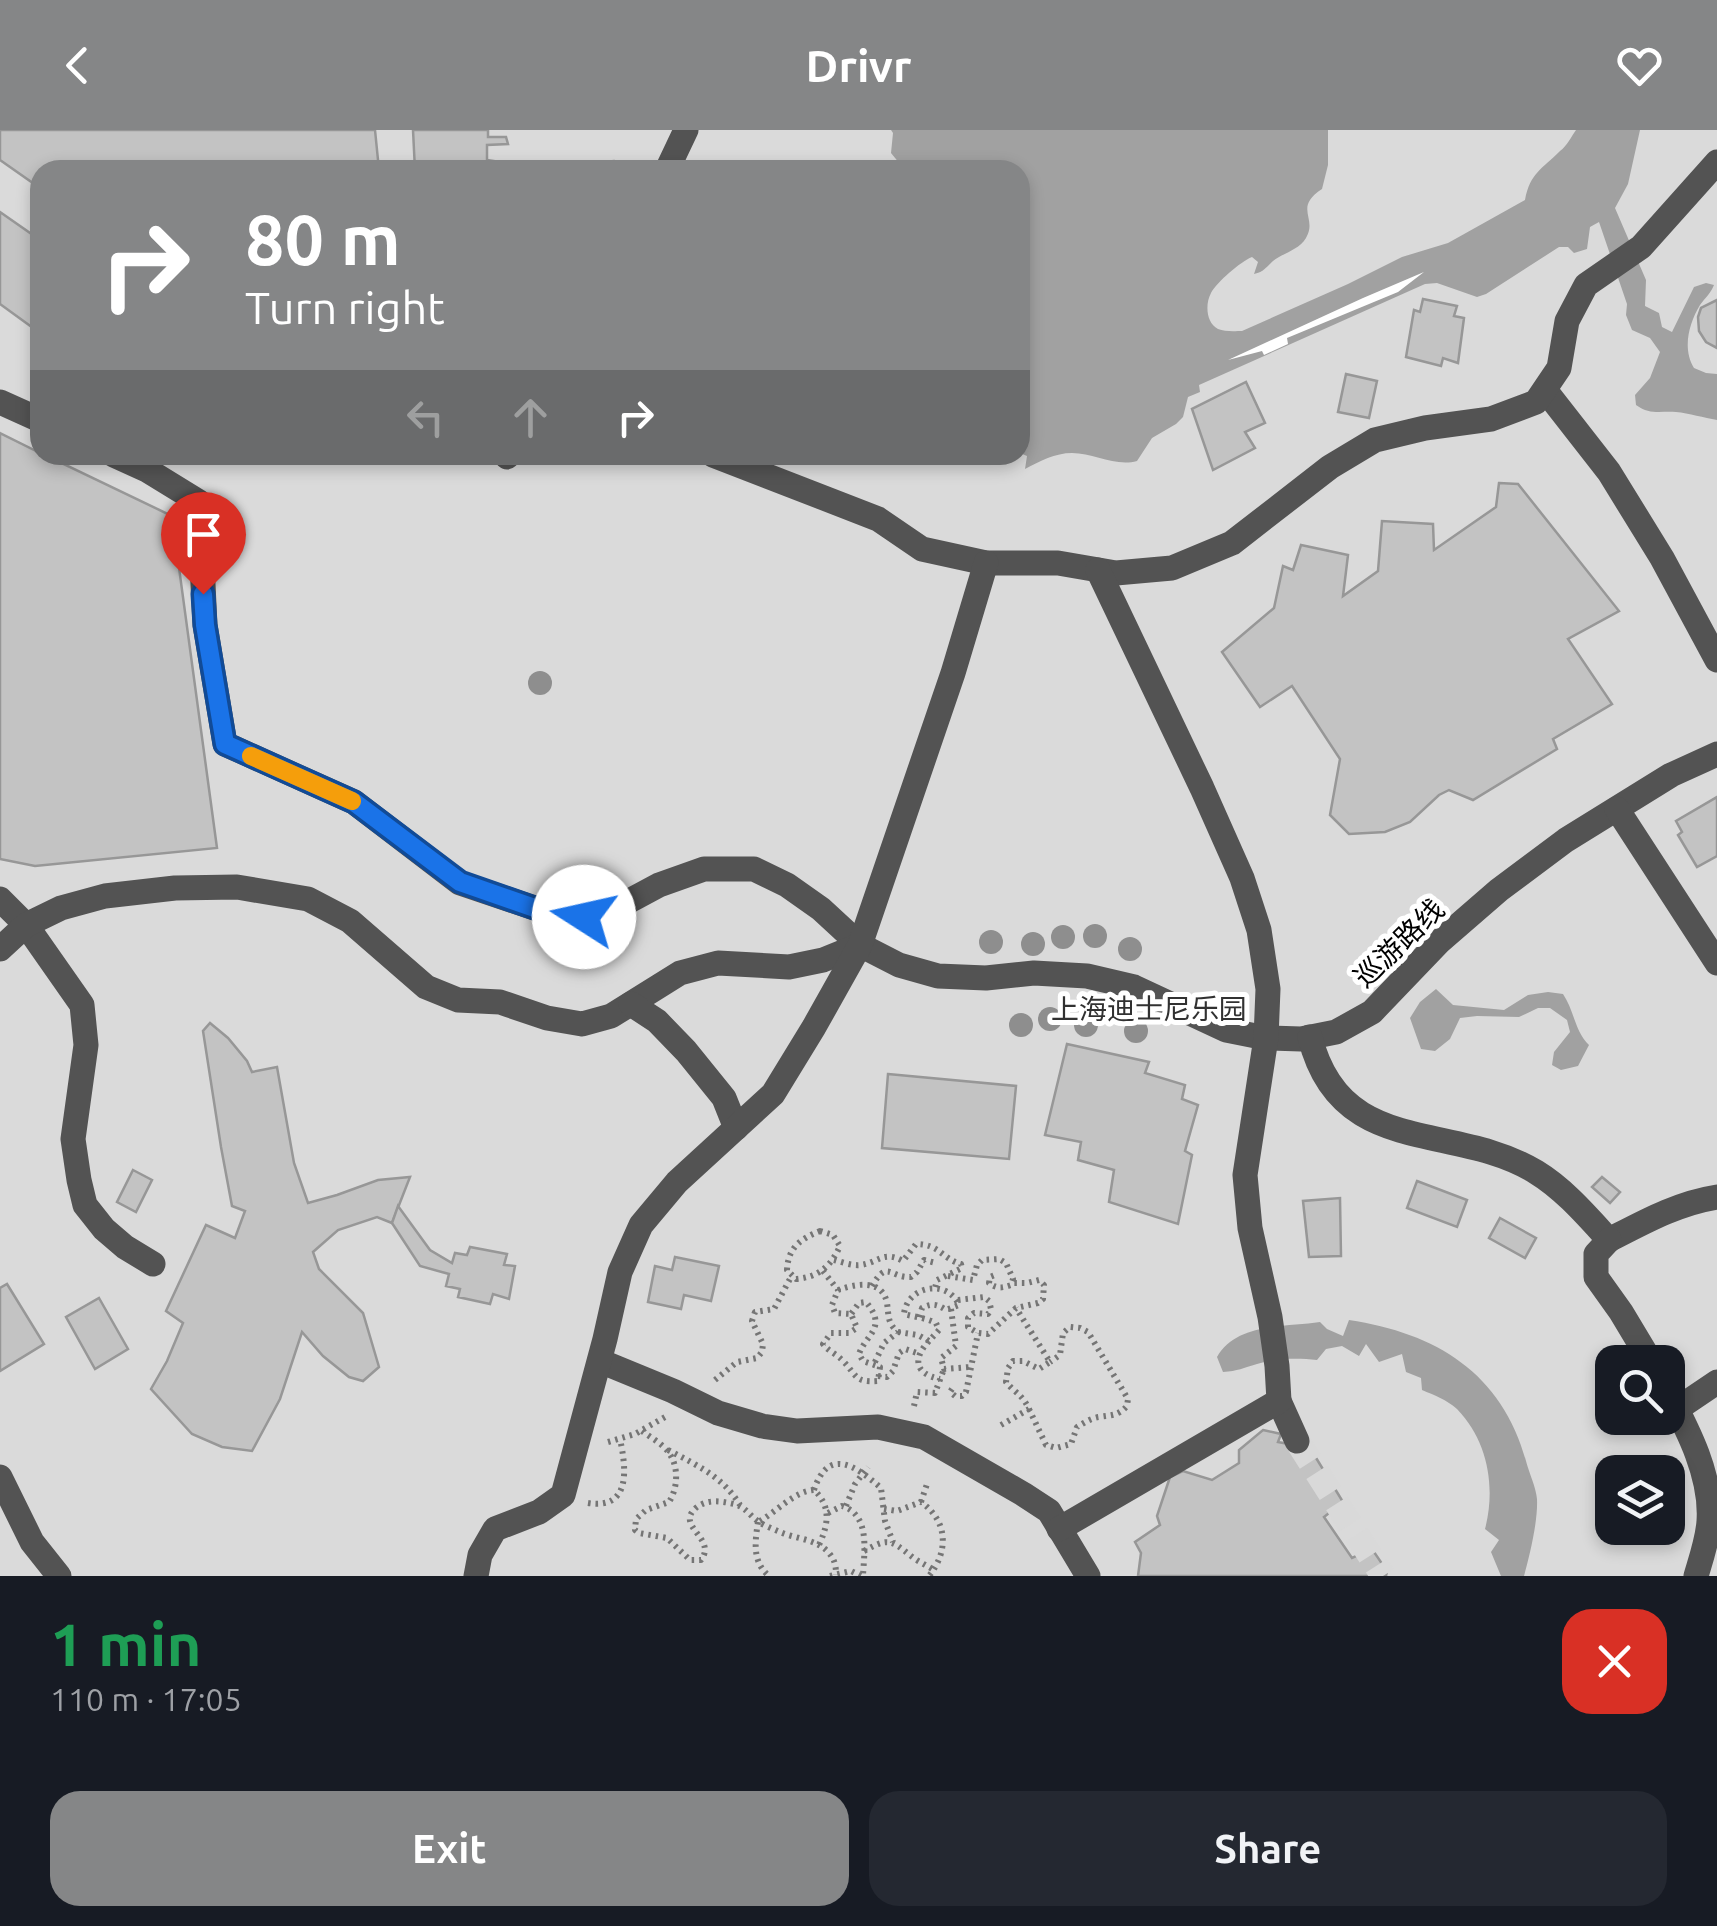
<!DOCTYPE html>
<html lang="en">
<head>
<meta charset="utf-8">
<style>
	body { margin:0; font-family:Ubuntu,"Noto Sans SC",sans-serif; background:#242831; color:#f1f3f6; height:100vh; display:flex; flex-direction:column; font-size:38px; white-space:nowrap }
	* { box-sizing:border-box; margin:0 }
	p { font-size:32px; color:#9ea1a6 }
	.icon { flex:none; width:55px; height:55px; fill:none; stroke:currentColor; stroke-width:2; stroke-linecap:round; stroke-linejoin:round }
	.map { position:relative; height:1446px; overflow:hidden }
	.sheet { display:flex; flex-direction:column; background:#171b24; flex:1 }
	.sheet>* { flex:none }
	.hud { position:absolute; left:30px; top:30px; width:1000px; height:305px; border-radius:30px; box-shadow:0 5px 15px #0003; background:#858687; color:#fff; overflow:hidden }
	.controls { position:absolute; left:1595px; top:1215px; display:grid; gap:20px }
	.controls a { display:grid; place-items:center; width:90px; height:90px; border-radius:20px; background:#171b24; box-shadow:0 5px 15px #0003; font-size:50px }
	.pin { position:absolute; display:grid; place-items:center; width:85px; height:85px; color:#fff; margin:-102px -42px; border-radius:50% 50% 50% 0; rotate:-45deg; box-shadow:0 0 10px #0007 }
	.pin .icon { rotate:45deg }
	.me { position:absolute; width:110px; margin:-55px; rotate:280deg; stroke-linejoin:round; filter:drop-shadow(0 0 8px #0008) }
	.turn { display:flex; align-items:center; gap:35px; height:210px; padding:0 50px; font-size:45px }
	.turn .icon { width:130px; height:130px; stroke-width:2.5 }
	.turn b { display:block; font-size:70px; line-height:85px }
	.lanes { display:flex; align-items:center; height:95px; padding:0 50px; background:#0003; justify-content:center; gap:50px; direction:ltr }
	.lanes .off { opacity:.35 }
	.round { display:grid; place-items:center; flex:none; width:105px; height:105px; border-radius:30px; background:#242831 }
	.summary { display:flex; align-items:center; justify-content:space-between; height:170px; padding:0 50px }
	h1 { font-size:60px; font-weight:700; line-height:75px; color:#1e9e55 }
	.action { display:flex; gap:20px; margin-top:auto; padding:20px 50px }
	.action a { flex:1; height:115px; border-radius:30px; background:#858687; color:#fff; font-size:40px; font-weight:700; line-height:115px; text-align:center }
	.action a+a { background:#242831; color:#f1f3f6 }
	header { display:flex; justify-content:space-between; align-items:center; height:130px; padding:0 50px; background:#858687; color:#fff; font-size:45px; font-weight:700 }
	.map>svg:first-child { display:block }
	.green { fill:#dadada; fill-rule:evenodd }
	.water { fill:#a1a1a1 }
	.pier { fill:#fff }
	.building { fill:#c3c3c3; stroke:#979797; stroke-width:2.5 }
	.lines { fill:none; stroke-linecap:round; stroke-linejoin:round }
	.minor-tunnel { stroke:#d9d9d9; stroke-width:25; stroke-dasharray:25 12; stroke-linecap:butt }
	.path { stroke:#757575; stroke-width:6; stroke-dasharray:2.5 5; stroke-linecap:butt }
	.minor { stroke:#535353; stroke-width:25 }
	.tree { fill:#8e8e8e }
	.route-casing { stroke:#114b97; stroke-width:25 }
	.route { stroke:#1a73e8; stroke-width:18 }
	.slow { stroke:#f59e0b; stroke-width:18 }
	.labels { text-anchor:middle; stroke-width:10; stroke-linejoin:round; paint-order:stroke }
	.street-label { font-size:28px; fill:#000; stroke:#fff }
	.park-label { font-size:28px; fill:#313131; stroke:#fff }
</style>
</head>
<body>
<header><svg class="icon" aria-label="back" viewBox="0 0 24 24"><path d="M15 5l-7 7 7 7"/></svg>Drivr<svg class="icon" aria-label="heart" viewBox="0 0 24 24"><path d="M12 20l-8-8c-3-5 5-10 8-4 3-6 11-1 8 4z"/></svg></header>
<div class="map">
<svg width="1717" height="1446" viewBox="0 0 1717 1446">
	<rect width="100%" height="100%" fill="#fff"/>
	<path class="green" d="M 0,0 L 1717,0 L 1717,1446 L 0,1446 ZM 40,40 L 1020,40 L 1020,325 L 40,325 ZM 1612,1232 L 1668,1232 L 1668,1288 L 1612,1288 ZM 1612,1342 L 1668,1342 L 1668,1398 L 1612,1398 Z"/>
	<g class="water">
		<path d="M 891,0 L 1328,0 L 1328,35 L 1322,59 C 1293,78 1318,88 1306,108 C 1299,120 1283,123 1273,131 C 1265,138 1265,141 1254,144 L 1258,132 L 1252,127 C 1240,132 1217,152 1211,163 C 1205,174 1206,193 1218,199 C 1225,202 1236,201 1242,201 L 1348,154 L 1402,127 L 1448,113 L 1525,70 C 1530,43 1542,39 1560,21 C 1567,16 1571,7 1576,0 L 1640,0 L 1628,54 L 1615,78 L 1646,150 L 1645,176 L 1659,183 L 1662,197 L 1672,202 L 1694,157 L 1706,153 L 1714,155 C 1711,163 1705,168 1700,175 C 1689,193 1682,219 1694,238 L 1706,243 L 1717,244 L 1717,290 C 1704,288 1689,283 1676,282 C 1659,281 1650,285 1636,275 L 1635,265 L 1650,248 L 1660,222 L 1650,208 L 1632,200 L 1626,185 L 1627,174 L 1599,92 L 1590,97 L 1587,119 L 1574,123 L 1568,117 L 1559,117 L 1486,164 L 1477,167 L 1437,153 L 1425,154 L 1199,255 L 1200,262 L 1188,267 L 1183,287 L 1176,294 L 1152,308 L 1137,331 C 1115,337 1094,323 1072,323 C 1055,323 1040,331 1025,339 L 1027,326 L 1020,323 L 1020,192 L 1024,186 L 1020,163 L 1020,40 L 901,40 L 900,34 L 891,23 L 893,3 Z"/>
		<path d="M 1436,859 L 1453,875 L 1504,880 L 1528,865 L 1548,862 L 1563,864 C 1574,880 1575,902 1589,915 L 1578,936 L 1561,940 L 1552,935 L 1554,922 L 1570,902 L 1567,890 L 1550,878 L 1538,878 L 1519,887 L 1477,886 L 1460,888 L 1450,909 L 1435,921 L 1421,919 L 1410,888 L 1420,872 Z"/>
		<path d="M 1349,1190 C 1436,1203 1502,1243 1526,1331 C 1529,1343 1536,1357 1537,1369 C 1538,1391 1530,1424 1524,1446 L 1501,1446 L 1491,1422 L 1499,1410 L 1485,1399 C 1496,1357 1488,1311 1457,1279 C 1447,1270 1434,1265 1422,1260 L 1421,1248 L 1406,1242 L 1402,1224 L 1379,1232 L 1366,1214 L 1359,1226 L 1342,1216 L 1326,1219 L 1317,1230 C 1298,1228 1276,1228 1257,1234 C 1243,1238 1238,1241 1223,1242 L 1217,1227 C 1236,1193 1286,1197 1320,1192 L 1327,1199 L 1343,1206 Z"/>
	</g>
	<path class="pier" d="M 1424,142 L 1398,162 L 1287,208 L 1288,214 L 1264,225 L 1262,221 L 1228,230 L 1363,168 Z"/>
	<g class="building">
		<path d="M 0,0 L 375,0 L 379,40 L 302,40 L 301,35 L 289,40 L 40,40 L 40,58 L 0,30 Z"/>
		<path d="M 413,0 L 488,0 L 488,7 L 506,7 L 508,14 L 487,15 L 487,30 L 514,34 L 514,40 L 415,40 Z"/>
		<path d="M 614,31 L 638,40 L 569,40 L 570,36 Z"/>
		<path d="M 0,82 L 40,110 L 40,203 L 0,174 Z"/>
		<path d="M 1423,169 L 1457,176 L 1454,186 L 1464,188 L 1458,233 L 1443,228 L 1441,236 L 1406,227 L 1414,180 L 1420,182 Z"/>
		<path d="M 1717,170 L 1717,218 L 1706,212 L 1699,201 L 1698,187 L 1701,178 Z"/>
		<path d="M 1346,244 L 1377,251 L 1369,288 L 1338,282 Z"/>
		<path d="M 1246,252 L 1265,293 L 1245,302 L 1255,318 L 1213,340 L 1192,279 Z"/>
		<path d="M 0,303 L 40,323 L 40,325 L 45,325 L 172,386 L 217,718 L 35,736 L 0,729 Z"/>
		<path d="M 1499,353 L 1518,354 L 1619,481 L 1568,509 L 1612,574 L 1553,609 L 1557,619 L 1473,670 L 1449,660 L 1439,665 L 1410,692 L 1385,702 L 1349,704 L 1330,685 L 1340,629 L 1292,556 L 1260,577 L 1222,522 L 1274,478 L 1283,436 L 1293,440 L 1301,415 L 1348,425 L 1343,466 L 1378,441 L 1382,391 L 1433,394 L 1434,420 L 1496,377 Z"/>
		<path d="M 1717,667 L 1717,726 L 1697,737 L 1678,705 L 1682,702 L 1676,691 Z"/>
		<path d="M 210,893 L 228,908 L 247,931 L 252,942 L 277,937 L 294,1033 L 308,1073 L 337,1065 L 378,1050 L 410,1047 L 392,1093 L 377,1087 L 338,1100 L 313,1122 L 319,1139 L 363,1183 L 379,1237 L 363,1251 L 349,1247 L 323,1226 L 302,1202 L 280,1269 L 252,1321 L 222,1317 L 192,1304 L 151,1259 L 167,1231 L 183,1193 L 166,1181 L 206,1095 L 235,1108 L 245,1081 L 232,1076 L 221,1017 L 203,901 Z"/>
		<path d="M 1067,914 L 1149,932 L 1145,943 L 1185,955 L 1182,969 L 1198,975 L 1185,1021 L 1192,1025 L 1178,1094 L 1109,1072 L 1114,1040 L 1078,1030 L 1081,1012 L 1045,1005 Z"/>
		<path d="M 888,944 L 1016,956 L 1009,1029 L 882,1018 Z"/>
		<path d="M 133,1040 L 152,1050 L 136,1082 L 117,1072 Z"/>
		<path d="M 1602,1047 L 1620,1062 L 1610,1073 L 1592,1057 Z"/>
		<path d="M 1417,1051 L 1467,1070 L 1457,1097 L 1407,1078 Z"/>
		<path d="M 1340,1068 L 1341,1126 L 1309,1127 L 1303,1071 Z"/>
		<path d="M 398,1076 L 430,1120 L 452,1133 L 455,1123 L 467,1125 L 470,1117 L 507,1124 L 504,1135 L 515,1136 L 509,1169 L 493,1164 L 490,1174 L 458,1167 L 460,1159 L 446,1156 L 449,1144 L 420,1136 L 392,1093 Z"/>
		<path d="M 1500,1088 L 1536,1108 L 1525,1128 L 1489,1108 Z"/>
		<path d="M 675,1127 L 719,1136 L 711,1171 L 684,1165 L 681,1179 L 648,1172 L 655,1136 L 672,1140 Z"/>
		<path d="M 7,1154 L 44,1214 L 0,1241 L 0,1158 Z"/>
		<path d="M 99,1168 L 128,1219 L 95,1239 L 66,1187 Z"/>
		<path d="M 1263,1300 L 1281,1304 L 1278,1312 L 1310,1318 L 1343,1372 L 1324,1387 L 1352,1428 L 1372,1419 L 1387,1441 L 1386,1446 L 1138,1446 L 1141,1423 L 1135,1412 L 1160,1395 L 1157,1386 L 1170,1347 L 1183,1341 L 1212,1350 L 1239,1333 L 1239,1320 Z"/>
		<path d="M 1668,1348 L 1680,1348 L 1681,1391 L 1668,1392 Z"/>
	</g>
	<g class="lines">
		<path class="minor-tunnel" d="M 1297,1311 L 1383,1446"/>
		<g class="path">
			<path d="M 820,1101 L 833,1105 L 840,1116 C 831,1136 819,1147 796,1149 L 787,1140 C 788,1118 800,1109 820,1101 Z"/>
			<path d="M 834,1130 C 842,1132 852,1136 860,1135 C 878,1133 883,1120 903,1131 L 916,1114 C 940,1114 942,1129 961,1134 L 962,1138 L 937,1150 L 935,1158"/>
			<path d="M 823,1141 L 838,1160 L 832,1175 L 835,1183 L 851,1184 L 857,1198 L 849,1203 L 831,1203 L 823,1214 C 829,1222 837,1224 843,1231 C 857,1245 854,1253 878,1251 L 880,1237 L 863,1231 L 859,1224 C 866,1204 888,1198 866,1172 L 859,1173 L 851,1184"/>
			<path d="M 948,1146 L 973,1150 L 977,1135 L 982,1130 L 999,1129 L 1006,1133 L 1013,1149 L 1011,1155 C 1002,1158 997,1159 989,1153 L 990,1147 L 995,1145"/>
			<path d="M 872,1156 C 888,1129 889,1148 911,1147 L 917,1142 L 924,1130 L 936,1133"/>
			<path d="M 838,1160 C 855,1154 882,1148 887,1173 C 889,1186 887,1193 898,1202 L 884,1213 L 874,1234"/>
			<path d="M 958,1170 L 984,1167 L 989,1171 L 991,1179 L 988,1184 L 974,1183 L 968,1188 L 968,1197 L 978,1203 L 988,1204 L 1016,1178 L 1038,1173 L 1043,1169 L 1044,1155 L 1039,1150 L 1027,1153 L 1012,1153"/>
			<path d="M 951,1179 L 956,1216 L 941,1228 L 944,1239 L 970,1237"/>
			<path d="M 898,1202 L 918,1205 L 929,1211 L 939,1200 L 936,1193 C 926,1188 915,1187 904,1184 C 907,1156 947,1148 959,1175 L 946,1180 C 937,1174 932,1173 922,1178 L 919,1188"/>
			<path d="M 929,1211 C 912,1229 915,1244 940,1249"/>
			<path d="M 878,1246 L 887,1247 L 893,1241 L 899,1223 L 905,1219 L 920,1224"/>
			<path d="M 715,1250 L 737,1232 L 757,1228 L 762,1222 L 763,1214 L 752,1191 L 755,1182 L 774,1179 L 792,1145"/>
			<path d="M 952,1259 L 950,1262 L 955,1266 L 962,1266 L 966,1262 L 978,1203"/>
			<path d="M 914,1276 L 917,1262 L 935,1263 L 944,1239"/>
			<path d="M 1029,1279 L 1046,1315 L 1056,1318 L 1071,1314 L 1077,1297 C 1084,1293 1091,1288 1099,1287 C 1111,1285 1118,1286 1127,1276 L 1128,1269 L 1088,1202 L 1080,1198 L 1070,1197 L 1063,1203 L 1060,1225 L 1050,1232"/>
			<path d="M 1001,1295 L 1029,1279 C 1022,1264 1016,1264 1006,1252 L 1008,1238 L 1013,1231 L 1023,1231 L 1039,1239 L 1050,1232 L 1016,1178"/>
			<path d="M 642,1301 C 650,1307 663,1314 669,1323 C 679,1337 678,1358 669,1372 L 646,1380 L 636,1389 L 635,1400 L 639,1403 L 667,1408 L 690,1430 L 701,1430 C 718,1408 673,1396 697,1377 C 708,1369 721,1371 734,1374 C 746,1377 750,1386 759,1392 C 765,1396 773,1399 780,1402 C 796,1409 817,1409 829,1423 C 835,1430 836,1436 836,1445"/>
			<path d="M 608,1312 L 635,1304 L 665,1287"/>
			<path d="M 668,1320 C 697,1335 723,1347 740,1375"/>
			<path d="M 814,1360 C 828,1317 855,1335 881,1358 L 885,1391 L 893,1412"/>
			<path d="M 921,1372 L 927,1354"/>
			<path d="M 588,1373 C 632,1380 626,1337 620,1309"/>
			<path d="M 846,1376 L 855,1354 L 868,1337"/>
			<path d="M 884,1379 L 897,1381 L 921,1372 C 948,1391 949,1421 929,1446"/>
			<path d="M 828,1383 L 842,1376 C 871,1385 864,1422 863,1446"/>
			<path d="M 760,1391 C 777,1381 795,1361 814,1360 C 832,1377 828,1395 819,1415"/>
			<path d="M 758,1392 C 755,1412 752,1432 769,1446"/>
			<path d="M 864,1421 C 888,1408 890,1409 911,1426 C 917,1431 926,1435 934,1440"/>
			<path d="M 830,1446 L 851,1441 L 861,1446"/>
		</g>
		<g class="minor">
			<path d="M 667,40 L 686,0"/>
			<path d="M 1545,260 L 1609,342 L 1662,428 L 1717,530"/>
			<path d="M 0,272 L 40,290"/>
			<path d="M 114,325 L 147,340 L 199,372 L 205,495 L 225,614 L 354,672 L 460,753 L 549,783 L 585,787 L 618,777 L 659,755 L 704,739 L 754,739 L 787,755 L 821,779 L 860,815 L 899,835 L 938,846 L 986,848 L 1034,843 L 1087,846 L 1134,857 L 1226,900 L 1266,908 L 1301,909 L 1336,902 L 1372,882 L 1439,812 L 1499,760 L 1566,710 L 1671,645 L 1717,624"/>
			<path d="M 713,325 L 878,389 L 922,419 L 986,433 L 1058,433 L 1116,443 L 1172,438 L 1232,413 L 1330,337 L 1375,310 L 1425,298 L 1491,289 L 1536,272 L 1559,238 L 1567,191 L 1586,155 L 1641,117 L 1717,32"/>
			<path d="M 507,327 L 509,325"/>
			<path d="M 1617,679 L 1717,833"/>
			<path d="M 0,769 L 26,795 L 82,875 L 86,915 L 73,1009 L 79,1050 L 85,1075 L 104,1099 L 125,1117 L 153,1134"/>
			<path d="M 0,819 L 26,795 L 61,778 L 105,766 L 175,758 L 237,757 L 308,769 L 350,791 L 426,857 L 458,870 L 500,872 L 547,888 L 582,894 L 611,886 L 680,843 L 718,833 L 789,837 L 823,830 L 860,815"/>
			<path d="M 631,874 L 657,891 L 686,921 L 724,968 L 736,998"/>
			<path d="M 1310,907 C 1340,1029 1453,991 1536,1042 C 1564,1059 1587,1086 1609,1110 C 1644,1092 1678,1073 1717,1067"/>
			<path d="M 1609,1110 L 1596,1124 L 1596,1147 L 1621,1182 L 1651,1232"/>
			<path d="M 600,1231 L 673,1261 L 718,1283 L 762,1296 L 797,1301 L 878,1297 L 924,1307 L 1023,1364 L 1049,1381 L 1088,1446"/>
			<path d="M 1668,1262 C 1688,1300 1712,1346 1709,1391 C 1708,1409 1701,1429 1696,1446"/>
			<path d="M 1279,1271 L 1297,1311"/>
			<path d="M 1677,1279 L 1717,1252"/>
			<path d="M 0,1347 L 32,1412 L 59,1446"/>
			<path d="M 1059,1399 L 1279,1271 L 1277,1236 L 1270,1187 L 1250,1098 L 1245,1045 L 1266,908 L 1268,859 L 1259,800 L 1242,748 L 1202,658 L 1098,440"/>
			<path d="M 476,1446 L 480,1425 L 495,1399 L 539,1382 L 563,1365 L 605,1209 L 620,1142 L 641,1095 L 677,1052 L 773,964 L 814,897 L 860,815 L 953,543 L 986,433"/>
		</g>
	</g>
	<g class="tree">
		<circle cx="540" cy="553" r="12"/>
		<circle cx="1095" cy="806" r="12"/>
		<circle cx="1063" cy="807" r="12"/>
		<circle cx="991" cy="812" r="12"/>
		<circle cx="1033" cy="814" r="12"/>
		<circle cx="1130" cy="819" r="12"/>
		<circle cx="1050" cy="889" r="12"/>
		<circle cx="1021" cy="895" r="12"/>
		<circle cx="1086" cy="895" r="12"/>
		<circle cx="1136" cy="901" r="12"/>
	</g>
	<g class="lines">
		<defs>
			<path id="route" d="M 203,464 L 205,495 L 225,614 L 354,672 L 460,752 L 549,783 L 584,787"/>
		</defs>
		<use href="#route" class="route-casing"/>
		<use href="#route" class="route"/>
		<path class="slow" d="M 251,626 L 352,671"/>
	</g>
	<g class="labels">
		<g class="street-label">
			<text transform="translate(1399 813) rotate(-44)" y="10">巡游路线</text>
		</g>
		<g class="park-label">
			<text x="1149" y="889">上海迪士尼乐园</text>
		</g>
	</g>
</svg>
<div class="controls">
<a><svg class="icon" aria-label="search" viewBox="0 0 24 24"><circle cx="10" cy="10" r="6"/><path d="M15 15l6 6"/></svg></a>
<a><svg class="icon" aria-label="layers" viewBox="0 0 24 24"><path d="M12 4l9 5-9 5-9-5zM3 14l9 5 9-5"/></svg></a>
</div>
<div class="pin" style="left:203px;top:464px;background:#d93025"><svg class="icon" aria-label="arrive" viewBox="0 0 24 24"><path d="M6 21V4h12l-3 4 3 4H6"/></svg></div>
<svg class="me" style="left:584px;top:787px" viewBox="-20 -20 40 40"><circle r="19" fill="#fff"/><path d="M0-13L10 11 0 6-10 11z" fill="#1a73e8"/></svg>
<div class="hud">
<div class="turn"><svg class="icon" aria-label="right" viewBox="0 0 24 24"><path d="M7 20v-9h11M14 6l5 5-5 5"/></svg><div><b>80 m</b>Turn right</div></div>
<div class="lanes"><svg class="icon off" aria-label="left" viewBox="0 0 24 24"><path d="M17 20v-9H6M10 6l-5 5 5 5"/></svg><svg class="icon off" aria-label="ahead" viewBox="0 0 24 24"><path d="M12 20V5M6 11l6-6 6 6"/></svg><svg class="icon" aria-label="right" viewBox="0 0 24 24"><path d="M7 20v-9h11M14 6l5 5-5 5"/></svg></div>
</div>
</div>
<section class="sheet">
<div class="summary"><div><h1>1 min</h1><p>110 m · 17:05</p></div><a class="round" style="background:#d93025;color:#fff"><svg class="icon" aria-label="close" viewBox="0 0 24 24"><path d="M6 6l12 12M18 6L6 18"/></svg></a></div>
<div class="action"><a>Exit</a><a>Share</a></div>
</section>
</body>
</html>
